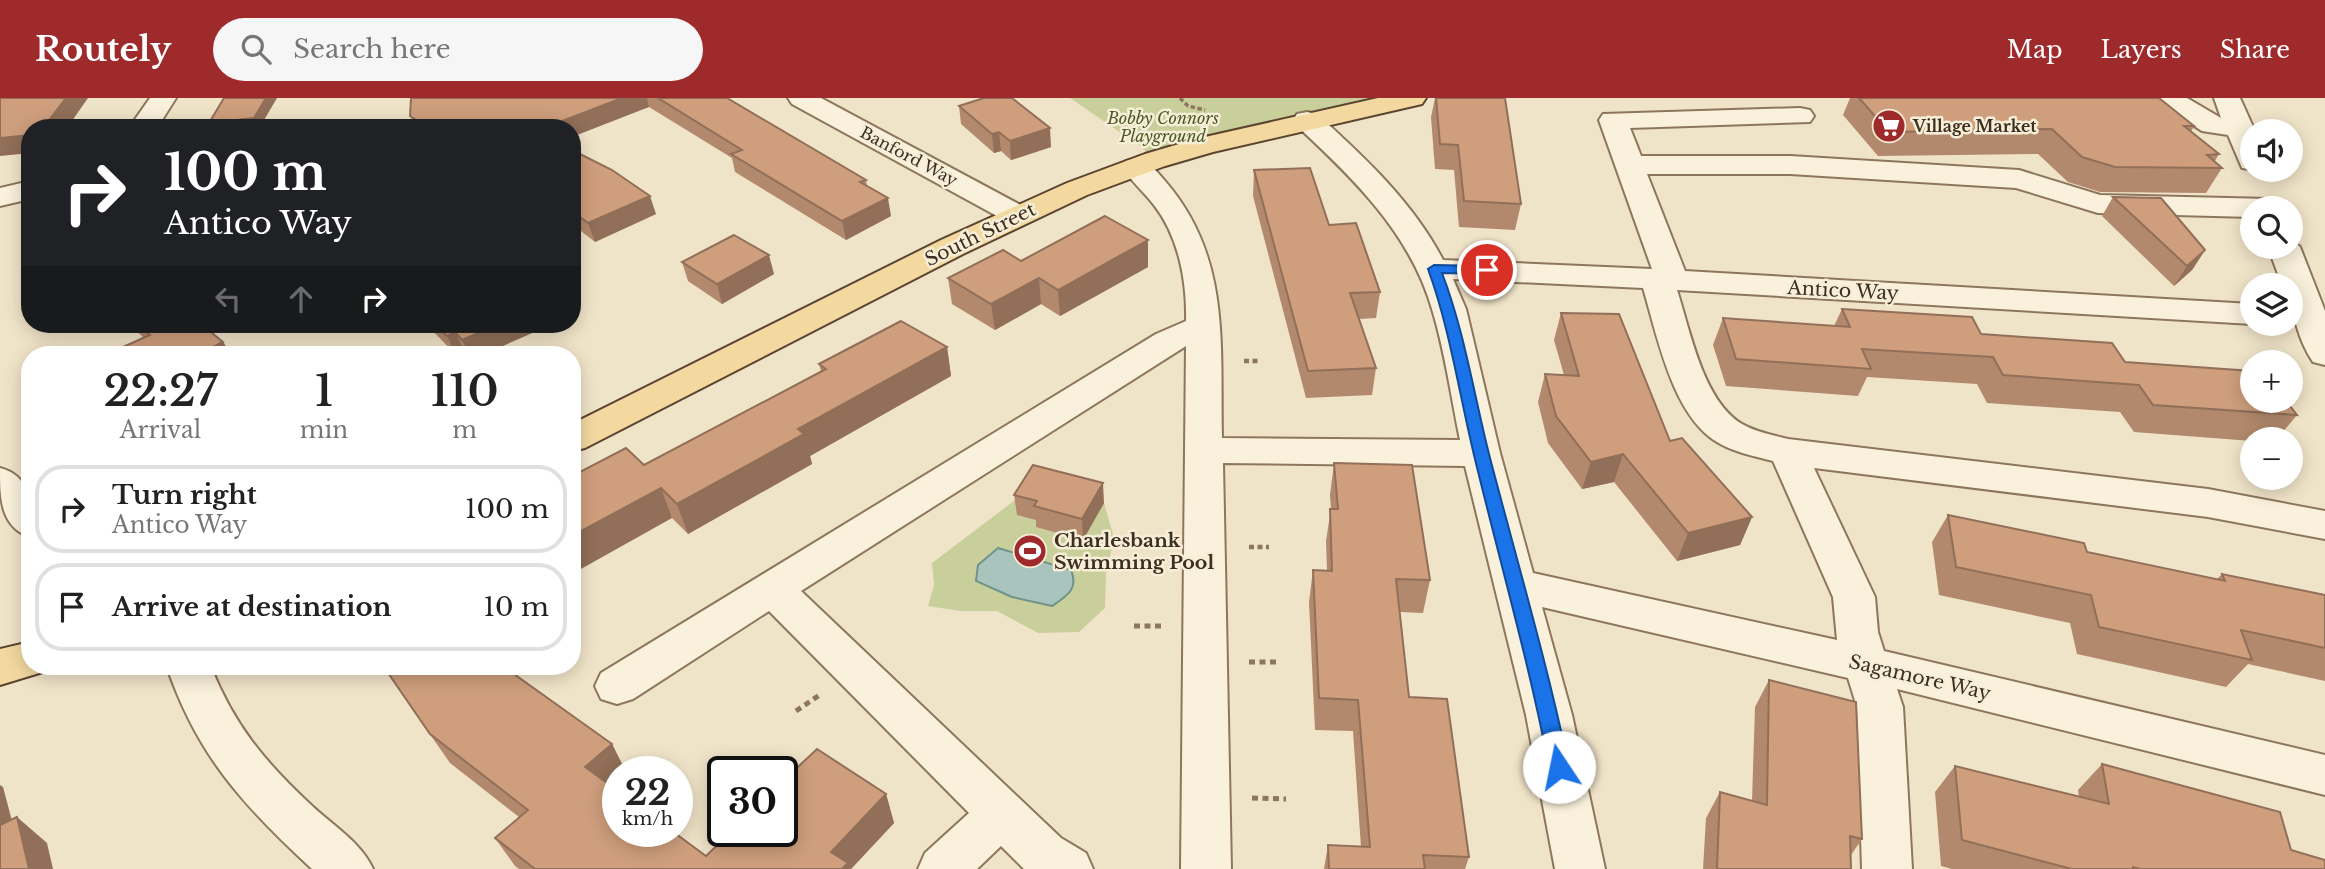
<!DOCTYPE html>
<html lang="en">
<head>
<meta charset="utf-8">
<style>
	body { margin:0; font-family:"Libre Baskerville",serif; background:#f6f6f6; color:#222; height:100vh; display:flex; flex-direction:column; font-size:26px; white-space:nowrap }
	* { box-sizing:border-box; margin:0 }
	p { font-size:23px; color:#767676 }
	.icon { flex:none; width:38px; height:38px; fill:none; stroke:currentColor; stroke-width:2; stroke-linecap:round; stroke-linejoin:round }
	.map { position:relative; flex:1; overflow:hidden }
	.drawer { position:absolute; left:21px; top:248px; width:560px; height:329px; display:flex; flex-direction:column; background:#fff; border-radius:28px; box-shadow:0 4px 18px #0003 }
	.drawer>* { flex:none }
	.hud { position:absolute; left:21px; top:21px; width:560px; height:214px; border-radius:28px; box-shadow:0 4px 18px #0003; background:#202124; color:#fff; overflow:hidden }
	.tools { position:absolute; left:2240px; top:21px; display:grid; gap:14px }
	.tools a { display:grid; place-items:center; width:63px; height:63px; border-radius:50%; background:#fff; box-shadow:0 4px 18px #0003; font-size:35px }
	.speed { position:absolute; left:602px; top:658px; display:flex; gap:14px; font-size:35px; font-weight:700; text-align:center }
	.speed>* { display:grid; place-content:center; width:91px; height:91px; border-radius:50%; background:#fff; box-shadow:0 4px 18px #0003; line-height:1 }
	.speed small { font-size:18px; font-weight:400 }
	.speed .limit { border:4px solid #111; border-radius:10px; background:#fff; color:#111 }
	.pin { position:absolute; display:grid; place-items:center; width:60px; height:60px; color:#fff; margin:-30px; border:4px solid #fff; border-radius:50%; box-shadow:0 2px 7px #0007 }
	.me { position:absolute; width:77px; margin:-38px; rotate:349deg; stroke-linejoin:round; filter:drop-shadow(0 0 5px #0008) }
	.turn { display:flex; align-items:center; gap:24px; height:147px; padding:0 28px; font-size:32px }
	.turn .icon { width:91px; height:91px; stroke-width:2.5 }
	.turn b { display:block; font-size:49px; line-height:60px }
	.lanes { display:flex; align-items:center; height:66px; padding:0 28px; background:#0003; justify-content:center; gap:35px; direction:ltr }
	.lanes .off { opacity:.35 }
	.eta { display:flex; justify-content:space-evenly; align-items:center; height:119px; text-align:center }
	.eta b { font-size:42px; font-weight:600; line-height:49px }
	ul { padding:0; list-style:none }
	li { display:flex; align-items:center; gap:21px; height:88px; margin:0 14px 10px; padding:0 14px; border:4px solid #e0e0e0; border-radius:28px }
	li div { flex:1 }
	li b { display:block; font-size:26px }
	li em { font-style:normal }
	header { display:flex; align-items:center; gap:42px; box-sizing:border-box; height:98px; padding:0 35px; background:#9e2a2b; color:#fff }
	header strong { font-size:33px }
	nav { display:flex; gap:38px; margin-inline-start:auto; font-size:24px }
	.search { width:490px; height:63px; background:#f6f6f6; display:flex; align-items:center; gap:18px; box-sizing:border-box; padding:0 24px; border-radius:38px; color:#767676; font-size:26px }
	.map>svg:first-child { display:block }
	.green { fill:#c9cf9b }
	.water { fill:#a9c4bc; stroke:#6f938a; stroke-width:2 }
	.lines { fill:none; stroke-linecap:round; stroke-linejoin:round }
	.minor-casing { stroke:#8d765c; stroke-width:4 }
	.major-casing { stroke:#5b4430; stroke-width:4 }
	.path-far2 { stroke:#8d765c; stroke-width:3.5; stroke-dasharray:4.5 2.5; stroke-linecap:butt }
	.path-far1 { stroke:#8d765c; stroke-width:4.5; stroke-dasharray:5 3.5; stroke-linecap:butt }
	.path { stroke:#8d765c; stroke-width:5; stroke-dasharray:6 4.5; stroke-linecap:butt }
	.minor { fill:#faf1dc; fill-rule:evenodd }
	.major { fill:#f3d9a0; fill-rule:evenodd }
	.wall { fill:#b2896c }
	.shaded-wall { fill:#916f58 }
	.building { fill:#cf9f7d; stroke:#916f58; stroke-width:2 }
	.route { fill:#1a73e8; stroke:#114b97; stroke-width:2 }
	.labels { text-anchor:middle; stroke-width:5; stroke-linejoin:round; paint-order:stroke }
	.far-park-label { font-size:16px; font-style:italic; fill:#4d5a26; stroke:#f7eed8 }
	.far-poi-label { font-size:16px; font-weight:bold; fill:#3d2e20; stroke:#f7eed8; text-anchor:start }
	.far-street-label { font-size:16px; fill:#3d2e20; stroke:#f7eed8 }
	.street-label { font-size:19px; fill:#3d2e20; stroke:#f7eed8 }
	.poi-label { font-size:19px; font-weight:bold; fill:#3d2e20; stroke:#f7eed8; text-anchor:start }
</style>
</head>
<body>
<header>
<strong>Routely</strong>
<div class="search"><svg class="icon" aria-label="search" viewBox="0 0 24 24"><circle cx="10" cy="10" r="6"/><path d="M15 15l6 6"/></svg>Search here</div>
<nav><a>Map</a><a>Layers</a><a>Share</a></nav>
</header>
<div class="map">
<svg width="2325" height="771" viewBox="0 0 2325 771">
	<rect width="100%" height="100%" fill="#f0e4c8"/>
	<g class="green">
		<path d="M 1070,0 L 1413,0 L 1155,62 L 1140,48 Z"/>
		<path d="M 1035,387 L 1104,405 L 1114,440 L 1106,476 L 1105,510 L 1079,534 L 1038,535 L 997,513 L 960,513 L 928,508 L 934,487 L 932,465 Z"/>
	</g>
	<path class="water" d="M 998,450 L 1071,472 C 1079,491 1067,498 1052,508 L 1012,499 L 976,483 L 978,467 Z"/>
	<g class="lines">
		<defs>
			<g id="minor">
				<path d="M 150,0 L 176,0 L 157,30 L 129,30 Z"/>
				<path d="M 788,0 L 821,0 L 1028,111 L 1032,117 L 1028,123 L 1017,126 L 1006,123 L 792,6 Z"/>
				<path d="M 2155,0 L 2187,0 L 2221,20 L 2214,0 L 2240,0 L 2254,31 L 2252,72 L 2255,72 L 2242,70 L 2228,37 L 2202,33 L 2159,6 Z"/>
				<path d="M 1800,10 L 1810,12 L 1814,18 L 1810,24 L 1630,30 L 1641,58 L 1790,58 L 2019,72 L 2100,97 L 2270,101 L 2281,104 L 2285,110 L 2252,110 L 2252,119 L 2098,115 L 2016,90 L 1790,76 L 1647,76 L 1685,173 L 2252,206 L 2252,226 L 1677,192 C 1690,232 1703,303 1742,326 C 1756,334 1772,337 1788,341 L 2208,391 L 2325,413 L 2325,441 L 2208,419 L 1814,370 L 1875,499 L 1878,534 L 1884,553 L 2325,657 L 2325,697 L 1897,591 L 1903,609 L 1912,771 L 1862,771 L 1857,609 L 1848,580 L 1542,509 L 1572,617 L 1605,771 L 1555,771 L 1526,617 L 1465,368 L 1223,365 L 1231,771 L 1181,771 L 1186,248 L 801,493 L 1061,740 L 1086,755 L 1093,771 L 1024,771 L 1001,748 L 977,771 L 918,771 L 925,755 L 969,715 L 769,513 L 633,601 L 617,606 L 601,601 L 595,588 L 601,575 L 1156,236 L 1186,223 C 1187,184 1179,139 1154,107 C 1144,94 1131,83 1122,69 L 1126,63 C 1145,58 1153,69 1165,83 C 1231,159 1220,246 1222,340 L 1460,342 C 1451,299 1445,253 1432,211 C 1410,135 1353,80 1297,28 L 1293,22 L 1297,16 L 1307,14 L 1317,16 C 1364,59 1413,104 1443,162 L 1652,171 L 1599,22 L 1603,16 ZM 1453,181 L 1643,190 C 1657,236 1672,317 1717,344 C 1733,354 1754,358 1773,363 L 1833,499 L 1837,542 L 1533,475 L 1500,355 L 1466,211 Z"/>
				<path d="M 30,83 L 30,101 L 0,108 L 0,90 Z"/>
				<path d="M 2291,141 L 2300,149 L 2325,213 L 2325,267 L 2313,264 C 2298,242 2291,213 2291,187 L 2282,187 L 2268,149 L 2291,149 Z"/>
				<path d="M 0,370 C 34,379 30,410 30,439 C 0,429 0,399 0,370 Z"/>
				<path d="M 167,569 L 211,569 C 234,627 265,664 310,706 C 332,727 361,744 373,771 L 312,771 C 244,708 198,659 167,569 Z"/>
			</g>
			<g id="major">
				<path d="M 1378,0 L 1426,0 L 1422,6 L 1213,54 L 1165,68 L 1087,97 L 963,156 L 585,350 L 572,353 L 572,326 L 941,142 L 1067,85 L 1145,56 L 1196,41 Z"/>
				<path d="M 30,544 L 30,569 L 48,569 L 46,573 L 0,587 L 0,551 Z"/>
			</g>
		</defs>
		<use href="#minor" class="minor-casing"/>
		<use href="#major" class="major-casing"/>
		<path class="path-far2" d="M 1180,0 L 1188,8 L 1205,12"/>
		<g class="path-far1">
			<path d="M 1244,263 L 1258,263"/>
			<path d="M 1249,449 L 1269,449"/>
		</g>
		<g class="path">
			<path d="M 1134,528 L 1161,528"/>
			<path d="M 1249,564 L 1277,564"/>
			<path d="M 796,613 L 821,596"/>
			<path d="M 1252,700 L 1286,701"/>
		</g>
		<use href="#minor" class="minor"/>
		<use href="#major" class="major"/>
	</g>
	<g class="wall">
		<path d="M 411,0 L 727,0 L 866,82 L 867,88 L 891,118 L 846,142 L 735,74 L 732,60 L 649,9 L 572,30 L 416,30 L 410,18 Z"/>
		<path d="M 1435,0 L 1505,0 L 1521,106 L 1515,132 L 1459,129 L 1454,72 L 1435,71 L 1431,19 Z"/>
		<path d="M 1850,0 L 2159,0 L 2194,28 L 2191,34 L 2219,56 L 2215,63 L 2222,70 L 2206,95 L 2100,94 L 2068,84 L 2038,56 L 1878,58 L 1843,17 Z"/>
		<path d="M 959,8 L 1051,49 L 1011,62 L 1001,53 L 994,55 L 961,26 Z"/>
		<path d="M 572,52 L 656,116 L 595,144 L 572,126 Z"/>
		<path d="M 1254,72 L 1329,127 L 1380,194 L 1376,220 L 1359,221 L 1376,270 L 1372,297 L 1306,300 L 1253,98 Z"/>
		<path d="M 2113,99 L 2205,152 L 2192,172 L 2174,188 L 2102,118 Z"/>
		<path d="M 1021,163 L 1148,169 L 1060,218 L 1041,206 L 995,232 L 952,206 L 948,180 Z"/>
		<path d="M 682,164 L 774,176 L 722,206 L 688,183 Z"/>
		<path d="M 1842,211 L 2125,264 L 2297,317 L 2277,341 L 2252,341 L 2252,343 L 2134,334 L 2120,314 L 1987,305 L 1977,286 L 1867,279 L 1858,298 L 1726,288 L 1713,247 L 1723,220 L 1834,228 Z"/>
		<path d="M 1561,215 L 1670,343 L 1752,419 L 1740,447 L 1677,463 L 1614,384 L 1582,391 L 1548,345 L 1538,304 L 1545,276 L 1564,277 L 1554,242 Z"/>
		<path d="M 129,226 L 201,226 L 144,240 Z"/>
		<path d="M 428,226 L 537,226 L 539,232 L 482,257 L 468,257 L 465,254 L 456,257 L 429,229 Z"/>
		<path d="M 947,249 L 951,278 L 810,358 L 812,366 L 688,436 L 672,420 L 644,367 L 821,273 L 819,266 Z"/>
		<path d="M 1334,365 L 1430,482 L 1423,515 L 1400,514 L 1409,599 L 1469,759 L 1465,771 L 1324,771 L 1328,747 L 1361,749 L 1353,633 L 1315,632 L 1309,504 L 1313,472 L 1327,472 L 1326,443 L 1331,411 L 1330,397 Z"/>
		<path d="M 1014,397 L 1104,405 L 1083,442 L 1036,429 L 1036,422 L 1017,417 Z"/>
		<path d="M 1948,417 L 2087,454 L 2217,481 L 2222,476 L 2325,497 L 2325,583 L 2248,566 L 2226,589 L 2077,556 L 2070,525 L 1939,497 L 1932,444 Z"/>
		<path d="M 383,569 L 612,646 L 626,674 L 618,674 L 618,684 L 612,689 L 706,758 L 886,696 L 894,725 L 851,771 L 519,771 L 515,768 L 495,740 L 519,719 L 450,665 Z"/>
		<path d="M 1769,582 L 1862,741 L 1851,757 L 1851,771 L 1703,771 L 1706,720 L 1720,694 L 1752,703 L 1755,609 Z"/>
		<path d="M 2102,666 L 2291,752 L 2325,771 L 1952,771 L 1941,768 L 1935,694 L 1955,668 L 2079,699 L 2078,692 Z"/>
	</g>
	<g class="shaded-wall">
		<path d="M 66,0 L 88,0 L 67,30 L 43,30 Z"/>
		<path d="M 266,0 L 277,0 L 260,29 L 212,30 L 209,25 Z"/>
		<path d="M 622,0 L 647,0 L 649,9 L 572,39 L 572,30 L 544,30 Z"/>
		<path d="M 1050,30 L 1051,49 L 1011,62 L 1010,43 Z"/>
		<path d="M 999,34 L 1001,53 L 994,55 L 992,36 Z"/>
		<path d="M 30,37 L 30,55 L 0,58 L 0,40 Z"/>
		<path d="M 650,98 L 656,116 L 595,144 L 588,125 Z"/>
		<path d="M 888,100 L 891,118 L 846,142 L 842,123 Z"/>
		<path d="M 1148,142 L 1148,169 L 1060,218 L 1058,192 Z"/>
		<path d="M 2205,152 L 2192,172 L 2174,188 L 2187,168 Z"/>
		<path d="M 769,157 L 774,176 L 722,206 L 717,186 Z"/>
		<path d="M 1039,180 L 1041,206 L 995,232 L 991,206 Z"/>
		<path d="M 500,226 L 537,226 L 539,232 L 482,257 L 470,257 L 462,242 Z"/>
		<path d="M 455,234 L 465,254 L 457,257 L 456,257 L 447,238 Z"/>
		<path d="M 223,244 L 232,257 L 197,257 Z"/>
		<path d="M 947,249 L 951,278 L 810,358 L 812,366 L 688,436 L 677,406 L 798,331 Z"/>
		<path d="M 1623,356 L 1614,384 L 1582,391 L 1591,364 Z"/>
		<path d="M 1103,385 L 1104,405 L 1083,442 L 1082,421 Z"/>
		<path d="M 661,390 L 672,420 L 572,476 L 572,438 Z"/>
		<path d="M 1752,419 L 1740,447 L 1677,463 L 1688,435 Z"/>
		<path d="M 612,646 L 626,674 L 618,674 L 618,684 L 601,698 L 585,669 Z"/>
		<path d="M 0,687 L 3,689 L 21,757 L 0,740 Z"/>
		<path d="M 886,696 L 894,725 L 851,771 L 837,771 L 831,754 Z"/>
		<path d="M 17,719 L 47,745 L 53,771 L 29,771 Z"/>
	</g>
	<g class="building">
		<path d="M 0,0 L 66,0 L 43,30 L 30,30 L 30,37 L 0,40 Z"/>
		<path d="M 224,0 L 266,0 L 254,20 L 209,25 Z"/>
		<path d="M 411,0 L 622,0 L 544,30 L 429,30 L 410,18 Z"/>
		<path d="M 658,0 L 727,0 L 866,82 L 860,84 L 888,100 L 842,123 L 731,56 L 742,52 Z"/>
		<path d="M 984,0 L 1012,0 L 1050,30 L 1010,43 L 999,34 L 992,36 L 959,8 Z"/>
		<path d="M 1436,0 L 1505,0 L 1521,106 L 1464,103 L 1458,47 L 1440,46 Z"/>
		<path d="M 1859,0 L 2159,0 L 2194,28 L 2184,28 L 2219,56 L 2207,57 L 2222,70 L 2115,69 L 2082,59 L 2052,31 L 1889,34 Z"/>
		<path d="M 572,52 L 612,72 L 650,98 L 588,125 L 572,113 Z"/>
		<path d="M 1310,70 L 1329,127 L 1356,125 L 1380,194 L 1350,195 L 1376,270 L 1308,273 L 1254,72 Z"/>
		<path d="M 2113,99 L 2161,100 L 2205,152 L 2187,168 Z"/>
		<path d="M 1105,118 L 1148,142 L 1058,192 L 1039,180 L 991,206 L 948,180 L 1003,152 L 1021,163 Z"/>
		<path d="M 734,137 L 769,157 L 717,186 L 682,164 Z"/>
		<path d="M 1842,211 L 1972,219 L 1981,236 L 2112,245 L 2125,264 L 2252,273 L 2252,303 L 2286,303 L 2297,317 L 2153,307 L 2139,287 L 2003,277 L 1993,259 L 1862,251 L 1871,271 L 1736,261 L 1723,220 L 1850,229 Z"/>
		<path d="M 1561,215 L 1619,216 L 1670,343 L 1682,340 L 1752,419 L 1688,435 L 1623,356 L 1591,364 L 1556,318 L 1545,276 L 1579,278 Z"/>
		<path d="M 901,223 L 947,249 L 798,331 L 804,336 L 677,406 L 661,390 L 572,438 L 572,378 L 626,350 L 644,367 L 826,271 L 819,266 Z"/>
		<path d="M 137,226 L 201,226 L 223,244 L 197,257 L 117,257 L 114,253 L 150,237 Z"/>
		<path d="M 435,226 L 500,226 L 462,242 L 455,234 L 447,238 Z"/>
		<path d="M 1334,365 L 1412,367 L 1430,482 L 1396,481 L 1409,599 L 1447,601 L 1469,759 L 1423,757 L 1425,771 L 1329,771 L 1328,747 L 1370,749 L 1358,602 L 1319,600 L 1313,472 L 1332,473 L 1330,411 L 1338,411 Z"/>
		<path d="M 1033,367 L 1103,385 L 1082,421 L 1034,408 L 1037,403 L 1014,397 Z"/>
		<path d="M 1948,417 L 2084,445 L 2087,454 L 2225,483 L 2222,476 L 2325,497 L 2325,550 L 2241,532 L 2252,562 L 2099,529 L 2091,497 L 1956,469 Z"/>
		<path d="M 384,569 L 504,569 L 612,646 L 585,669 L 618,693 L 618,733 L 672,733 L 706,758 L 732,733 L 782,733 L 782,684 L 817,651 L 886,696 L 831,754 L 848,765 L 842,771 L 535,771 L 495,740 L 528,712 L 430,636 Z"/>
		<path d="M 1769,582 L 1856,604 L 1862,741 L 1850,738 L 1851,771 L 1717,771 L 1720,694 L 1767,707 Z"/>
		<path d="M 2102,666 L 2280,714 L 2291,752 L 2325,762 L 2325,771 L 2140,771 L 2133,769 L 2133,771 L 2072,771 L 1962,742 L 1955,668 L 2109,706 Z"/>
		<path d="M 17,719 L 29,771 L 0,771 L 0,727 Z"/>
	</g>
	<path class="route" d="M 1434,167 L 1487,168 L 1493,172 L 1487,176 L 1442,175 C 1465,235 1474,298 1490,360 C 1517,463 1547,565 1569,669 L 1566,675 L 1559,677 L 1552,675 L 1549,669 C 1529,564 1499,461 1474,357 C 1459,295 1450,231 1428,171 Z"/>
	<defs>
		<symbol id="supermarket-disc" viewBox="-11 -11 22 22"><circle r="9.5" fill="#9e2a2b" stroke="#f7eed8"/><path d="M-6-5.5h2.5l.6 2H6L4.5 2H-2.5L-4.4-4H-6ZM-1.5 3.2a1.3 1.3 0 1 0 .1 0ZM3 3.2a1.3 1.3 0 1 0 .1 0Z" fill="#fff"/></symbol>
		<symbol id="stadium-disc" viewBox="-11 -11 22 22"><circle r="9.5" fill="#9e2a2b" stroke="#f7eed8"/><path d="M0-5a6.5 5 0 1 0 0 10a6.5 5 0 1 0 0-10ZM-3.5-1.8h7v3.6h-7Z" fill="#fff"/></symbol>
	</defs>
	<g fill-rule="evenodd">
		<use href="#supermarket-disc" x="1870" y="9" width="38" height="38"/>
		<use href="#stadium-disc" x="1011" y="434" width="38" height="38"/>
	</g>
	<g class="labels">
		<g class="far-park-label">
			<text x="1163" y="26">Bobby Connors<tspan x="1163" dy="18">Playground</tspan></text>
		</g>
		<g class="far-poi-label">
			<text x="1913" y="34">Village Market</text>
		</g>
		<g class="far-street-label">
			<text transform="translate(909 58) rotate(28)" y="6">Banford Way</text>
		</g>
		<g class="street-label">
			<text transform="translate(980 136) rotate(-26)" y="7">South Street</text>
			<text transform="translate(1843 192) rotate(3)" y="7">Antico Way</text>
			<text transform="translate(1920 579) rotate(13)" y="7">Sagamore Way</text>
		</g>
		<g class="poi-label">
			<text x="1054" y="449">Charlesbank<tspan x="1054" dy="22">Swimming Pool</tspan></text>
		</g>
	</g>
</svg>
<div class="tools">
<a><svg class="icon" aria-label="sound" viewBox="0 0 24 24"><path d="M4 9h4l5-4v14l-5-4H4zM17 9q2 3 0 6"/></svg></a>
<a><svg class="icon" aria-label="search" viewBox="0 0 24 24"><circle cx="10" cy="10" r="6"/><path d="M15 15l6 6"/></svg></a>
<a><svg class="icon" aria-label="layers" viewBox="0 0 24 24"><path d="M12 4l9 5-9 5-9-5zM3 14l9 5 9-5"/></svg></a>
<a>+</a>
<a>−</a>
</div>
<div class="speed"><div>22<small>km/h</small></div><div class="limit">30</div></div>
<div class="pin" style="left:1487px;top:172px;background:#d93025"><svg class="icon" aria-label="arrive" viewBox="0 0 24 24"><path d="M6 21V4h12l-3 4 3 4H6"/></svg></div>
<svg class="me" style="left:1559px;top:669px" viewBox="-20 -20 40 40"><circle r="19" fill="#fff"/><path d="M0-13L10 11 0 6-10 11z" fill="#1a73e8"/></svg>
<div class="hud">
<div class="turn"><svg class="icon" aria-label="right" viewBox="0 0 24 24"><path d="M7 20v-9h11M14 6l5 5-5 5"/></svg><div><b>100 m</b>Antico Way</div></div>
<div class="lanes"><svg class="icon off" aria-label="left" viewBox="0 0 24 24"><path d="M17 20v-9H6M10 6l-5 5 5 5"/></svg><svg class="icon off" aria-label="ahead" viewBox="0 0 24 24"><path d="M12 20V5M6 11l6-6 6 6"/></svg><svg class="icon" aria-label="right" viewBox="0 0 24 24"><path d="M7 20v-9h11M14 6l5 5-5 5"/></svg></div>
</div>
<section class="drawer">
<div class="eta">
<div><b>22:27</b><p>Arrival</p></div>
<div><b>1</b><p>min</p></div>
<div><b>110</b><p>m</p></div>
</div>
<ul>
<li><svg class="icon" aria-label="right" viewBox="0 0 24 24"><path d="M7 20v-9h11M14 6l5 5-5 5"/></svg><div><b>Turn right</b><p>Antico Way</p></div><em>100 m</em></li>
<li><svg class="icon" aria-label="arrive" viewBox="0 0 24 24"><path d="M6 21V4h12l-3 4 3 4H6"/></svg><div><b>Arrive at destination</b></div><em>10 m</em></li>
</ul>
</section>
</div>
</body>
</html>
